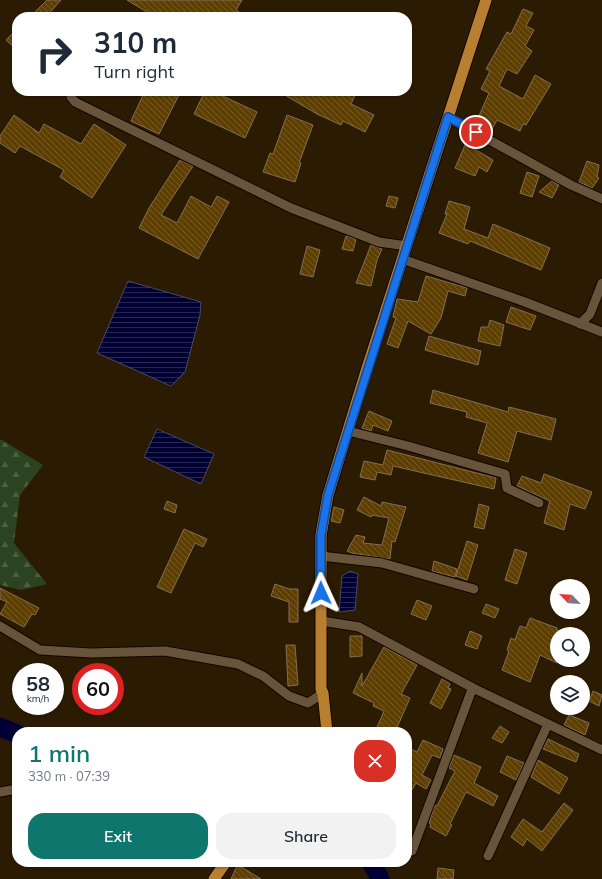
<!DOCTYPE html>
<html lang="en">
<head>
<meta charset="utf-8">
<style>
	body { margin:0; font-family:Mulish,sans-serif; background:#f2f2f3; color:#1f2937; height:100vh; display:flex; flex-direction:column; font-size:15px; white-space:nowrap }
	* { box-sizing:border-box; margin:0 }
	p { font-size:13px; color:#747a83 }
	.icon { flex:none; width:22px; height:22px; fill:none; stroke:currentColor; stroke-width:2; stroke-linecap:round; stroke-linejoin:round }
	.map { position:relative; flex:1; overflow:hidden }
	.details { position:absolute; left:12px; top:727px; width:400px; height:140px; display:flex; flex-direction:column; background:#fff; border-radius:16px; box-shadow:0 1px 3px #0004 }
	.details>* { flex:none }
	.top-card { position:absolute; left:12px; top:12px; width:400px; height:84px; border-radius:16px; box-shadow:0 1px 3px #0004; background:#fff; color:#1f2937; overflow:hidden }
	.needle { width:26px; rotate:295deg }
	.buttons { position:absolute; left:550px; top:579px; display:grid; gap:8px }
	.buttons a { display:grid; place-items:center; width:40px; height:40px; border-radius:50%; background:#fff; box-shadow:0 1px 3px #0004; font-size:20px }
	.speed { position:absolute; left:12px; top:663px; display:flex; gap:8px; font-size:20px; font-weight:700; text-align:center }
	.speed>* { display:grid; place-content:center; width:52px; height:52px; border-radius:50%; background:#fff; box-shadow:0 1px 3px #0004; line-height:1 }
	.speed small { font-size:10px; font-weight:400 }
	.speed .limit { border:6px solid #d22; background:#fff; color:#111 }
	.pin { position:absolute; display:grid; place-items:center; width:34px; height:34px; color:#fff; margin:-17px; border:2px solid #fff; border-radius:50%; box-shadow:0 1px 4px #0007 }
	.me { position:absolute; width:44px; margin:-22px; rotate:359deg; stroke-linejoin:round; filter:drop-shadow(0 0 3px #0008) }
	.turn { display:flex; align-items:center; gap:14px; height:84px; padding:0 16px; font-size:18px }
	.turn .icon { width:52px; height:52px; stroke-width:2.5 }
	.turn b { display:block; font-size:28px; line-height:34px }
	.round { display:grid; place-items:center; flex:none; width:42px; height:42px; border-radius:16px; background:#f2f2f3 }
	.overview { display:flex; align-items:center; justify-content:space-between; height:68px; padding:0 16px }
	h1 { font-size:24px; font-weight:600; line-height:30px; color:#0f766e }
	.primary-button { display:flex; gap:8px; margin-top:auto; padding:8px 16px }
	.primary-button a { flex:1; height:46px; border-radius:16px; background:#0f766e; color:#fff; font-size:16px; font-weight:600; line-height:46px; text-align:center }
	.primary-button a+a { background:#f2f2f3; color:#1f2937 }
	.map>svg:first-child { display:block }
	.forest { fill:url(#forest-firs) }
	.water { fill:url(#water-rules); stroke:#4b4867 }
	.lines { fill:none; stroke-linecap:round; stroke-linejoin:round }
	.river { stroke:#003; stroke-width:19 }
	.building { fill:url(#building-back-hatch); stroke:#826f54 }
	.minor-casing { stroke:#130500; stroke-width:11 }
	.primary-casing { stroke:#130500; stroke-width:13 }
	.minor { stroke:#67543a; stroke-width:9 }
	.primary { stroke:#b97f30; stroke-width:11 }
	.route-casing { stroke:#114b97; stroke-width:10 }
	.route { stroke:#1a73e8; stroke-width:7 }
</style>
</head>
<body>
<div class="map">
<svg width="602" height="879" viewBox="0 0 602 879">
	<defs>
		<pattern id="forest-firs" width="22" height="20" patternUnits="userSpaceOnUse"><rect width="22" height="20" fill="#2c4321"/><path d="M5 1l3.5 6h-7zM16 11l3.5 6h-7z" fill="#4c5e41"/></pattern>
		<pattern id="water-rules" width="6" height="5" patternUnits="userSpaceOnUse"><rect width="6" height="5" fill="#003"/><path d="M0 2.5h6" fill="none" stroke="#262650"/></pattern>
		<pattern id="building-back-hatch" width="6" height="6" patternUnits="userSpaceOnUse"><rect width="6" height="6" fill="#5f3f00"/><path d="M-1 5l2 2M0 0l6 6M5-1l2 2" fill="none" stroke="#775b25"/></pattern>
	</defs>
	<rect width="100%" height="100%" fill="#2c1b03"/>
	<path class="forest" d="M 0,439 L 43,465 L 20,495 L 14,543 L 47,584 L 21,590 L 0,585 Z"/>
	<g class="water">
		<path d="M 128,281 L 201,302 L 200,315 L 185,372 L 171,386 L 97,353 Z"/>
		<path d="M 157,429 L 214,454 L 201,484 L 144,457 Z"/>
		<path d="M 350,571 L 358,574 L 355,610 L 339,612 L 342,576 Z"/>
	</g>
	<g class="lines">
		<g class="river">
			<path d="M 0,727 L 17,734"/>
			<path d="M 371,862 L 380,879"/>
		</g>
	</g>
	<g class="building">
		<path d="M 47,0 L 61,0 L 46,17 L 30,17 Z"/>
		<path d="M 127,0 L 242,0 L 236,10 L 247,17 L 144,17 L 147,12 Z"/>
		<path d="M 523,9 L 533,13 L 526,26 L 534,30 L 525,46 L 532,51 L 517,74 L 507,69 L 499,86 L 523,99 L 535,75 L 551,84 L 526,125 L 523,124 L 520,131 L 497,120 L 491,131 L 488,129 L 487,132 L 475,125 L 489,93 L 481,89 L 490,71 L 486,69 L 507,32 L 511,34 Z"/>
		<path d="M 17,29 L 17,50 L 6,40 Z"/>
		<path d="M 145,91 L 181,91 L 159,134 L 131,121 Z"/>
		<path d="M 205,91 L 212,91 L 257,112 L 245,138 L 194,114 Z"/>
		<path d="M 278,91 L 357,91 L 351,104 L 374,115 L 365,132 L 343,121 L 341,125 L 317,114 Z"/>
		<path d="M 14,115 L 39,133 L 44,124 L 81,144 L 94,124 L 126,145 L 92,198 L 60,177 L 64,170 L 20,146 L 15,153 L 0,143 L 0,136 Z"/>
		<path d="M 287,115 L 313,125 L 299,163 L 301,163 L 295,182 L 263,172 L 270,153 L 273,154 Z"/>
		<path d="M 469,136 L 480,142 L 476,150 L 493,160 L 487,172 L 479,167 L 475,176 L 455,168 Z"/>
		<path d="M 180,160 L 193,166 L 161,215 L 177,223 L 191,196 L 211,207 L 217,196 L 229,202 L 198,259 L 139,228 L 149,208 Z"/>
		<path d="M 587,161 L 599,165 L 597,177 L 599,178 L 592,188 L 579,182 Z"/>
		<path d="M 527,172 L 539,176 L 532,197 L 520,193 Z"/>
		<path d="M 552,181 L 559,185 L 552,198 L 539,192 Z"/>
		<path d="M 389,196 L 398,198 L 395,208 L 386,206 Z"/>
		<path d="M 449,201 L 470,207 L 464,229 L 488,238 L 493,224 L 550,248 L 541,270 L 470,241 L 468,244 L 439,233 L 447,214 L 445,214 Z"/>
		<path d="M 346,236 L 356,239 L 353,251 L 342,249 Z"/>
		<path d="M 371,245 L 382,249 L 377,260 L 371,286 L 356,283 Z"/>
		<path d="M 307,246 L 320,250 L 313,277 L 300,274 Z"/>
		<path d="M 426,276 L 467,288 L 465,296 L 448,291 L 441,318 L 431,334 L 408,321 L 398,348 L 387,344 L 396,318 L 393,317 L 397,299 L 418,302 Z"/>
		<path d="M 511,307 L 536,316 L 530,330 L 506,322 Z"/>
		<path d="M 490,320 L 504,325 L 500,346 L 478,341 L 481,327 L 488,327 Z"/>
		<path d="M 429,336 L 481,351 L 478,365 L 425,350 Z"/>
		<path d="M 433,390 L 508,412 L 509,407 L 556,419 L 551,440 L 517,431 L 508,462 L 478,453 L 487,423 L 466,417 L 467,412 L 430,403 Z"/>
		<path d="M 369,411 L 392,421 L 388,431 L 373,425 L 371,431 L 362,428 Z"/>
		<path d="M 387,450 L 496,478 L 494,489 L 393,466 L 391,475 L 377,472 L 375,480 L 360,477 L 364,461 L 383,465 Z"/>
		<path d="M 544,474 L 592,492 L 585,509 L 570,504 L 564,530 L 544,523 L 550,501 L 517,486 L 522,476 L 541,483 Z"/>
		<path d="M 364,497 L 381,506 L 382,502 L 406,507 L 395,542 L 392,541 L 390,559 L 352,553 L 347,551 L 356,535 L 365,537 L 363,543 L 382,545 L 389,518 L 372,515 L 371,517 L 357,510 Z"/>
		<path d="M 167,501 L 177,505 L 175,513 L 164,509 Z"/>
		<path d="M 479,504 L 489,507 L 484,529 L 474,527 Z"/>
		<path d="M 334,507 L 344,510 L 340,523 L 331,521 Z"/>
		<path d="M 184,529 L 207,539 L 203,547 L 195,543 L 171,593 L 157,587 Z"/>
		<path d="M 467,541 L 478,545 L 467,580 L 456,576 Z"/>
		<path d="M 515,549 L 527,553 L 517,584 L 505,580 Z"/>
		<path d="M 434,561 L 457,569 L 455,577 L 432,571 Z"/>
		<path d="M 275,584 L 289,589 L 298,589 L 298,622 L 289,622 L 289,602 L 271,596 Z"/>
		<path d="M 0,588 L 39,608 L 35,615 L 32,614 L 24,627 L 0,614 L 7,602 L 0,599 Z"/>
		<path d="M 417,600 L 432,606 L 426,620 L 411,614 Z"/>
		<path d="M 486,604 L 499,609 L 495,618 L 482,613 Z"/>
		<path d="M 530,618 L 557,628 L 557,663 L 540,655 L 530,682 L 502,670 L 509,651 L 507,650 L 511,638 L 515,640 L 520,626 L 526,628 Z"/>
		<path d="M 470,631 L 482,636 L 477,649 L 465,645 Z"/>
		<path d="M 350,636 L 362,636 L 362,656 L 350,657 Z"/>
		<path d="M 286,645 L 295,645 L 298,685 L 288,686 Z"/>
		<path d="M 384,647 L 417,665 L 401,694 L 410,698 L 395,732 L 375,732 L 384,711 L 373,706 L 374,703 L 353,693 L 362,673 L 362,686 Z"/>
		<path d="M 442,679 L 450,684 L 448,688 L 451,689 L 441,709 L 430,703 Z"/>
		<path d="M 593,691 L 602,695 L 599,706 L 589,701 Z"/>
		<path d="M 569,715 L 589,723 L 585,735 L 564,725 Z"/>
		<path d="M 500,726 L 509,732 L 502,743 L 492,738 Z"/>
		<path d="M 548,739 L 579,754 L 576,762 L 543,749 Z"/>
		<path d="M 423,740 L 443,749 L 440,758 L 432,755 L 422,775 L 431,780 L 426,789 L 416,783 L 407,798 L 407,747 L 417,752 Z"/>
		<path d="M 454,755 L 481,767 L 474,783 L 498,796 L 493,806 L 466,792 L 450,824 L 452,825 L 446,836 L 430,827 L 431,824 L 429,823 L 435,805 L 437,806 L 455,771 L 449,768 Z"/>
		<path d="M 507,756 L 524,763 L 516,780 L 500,772 Z"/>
		<path d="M 538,760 L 568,778 L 559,794 L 531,777 Z"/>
		<path d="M 564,803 L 573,810 L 542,851 L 527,839 L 523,846 L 511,837 L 523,819 L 542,832 Z"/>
		<path d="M 237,866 L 243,868 L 261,879 L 231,879 Z"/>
		<path d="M 438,868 L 454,870 L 453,879 L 437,879 Z"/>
	</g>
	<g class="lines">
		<defs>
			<g id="minor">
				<path d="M 72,91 L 71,97 L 75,102 L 291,208 L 379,242 L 407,246"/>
				<path d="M 448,117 L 571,185 L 602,199"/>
				<path d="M 402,259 L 525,302 L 602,332"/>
				<path d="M 580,324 L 590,314 L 602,283"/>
				<path d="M 348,431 L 408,446 L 505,474 L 507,488 L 539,503"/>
				<path d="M 321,556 L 382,563 L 474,589"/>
				<path d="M 322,621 L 359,627 L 475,689"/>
				<path d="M 0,626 L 40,650 L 91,653 L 165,651 L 238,664 L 263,676 L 289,696 L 308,703 L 323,693"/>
				<path d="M 0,792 L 17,789"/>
				<path d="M 412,851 L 471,692 L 475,689 L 602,750"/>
				<path d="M 488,856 L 548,724"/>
			</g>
			<g id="primary">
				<path d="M 327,732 L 323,693 L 321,689 L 321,535 L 328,495 L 367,368 L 486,0"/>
				<path d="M 214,879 L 226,862"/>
			</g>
		</defs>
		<use href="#minor" class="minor-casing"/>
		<use href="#primary" class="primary-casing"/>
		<use href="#minor" class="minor"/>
		<use href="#primary" class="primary"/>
	</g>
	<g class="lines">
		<defs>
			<path id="route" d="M 321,593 L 321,535 L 328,495 L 448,117 L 476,132"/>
		</defs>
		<use href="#route" class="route-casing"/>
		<use href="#route" class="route"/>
	</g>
</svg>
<div class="buttons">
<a><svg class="needle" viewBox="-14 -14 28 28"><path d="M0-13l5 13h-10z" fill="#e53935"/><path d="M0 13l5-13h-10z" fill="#747a83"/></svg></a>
<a><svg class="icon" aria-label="search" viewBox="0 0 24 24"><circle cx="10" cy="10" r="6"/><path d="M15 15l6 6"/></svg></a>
<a><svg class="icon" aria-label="layers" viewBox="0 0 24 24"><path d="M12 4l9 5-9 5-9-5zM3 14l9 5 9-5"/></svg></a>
</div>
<div class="speed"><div>58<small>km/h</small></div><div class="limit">60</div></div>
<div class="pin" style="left:476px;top:132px;background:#d93025"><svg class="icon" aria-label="arrive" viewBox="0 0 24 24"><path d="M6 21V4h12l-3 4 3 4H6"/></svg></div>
<svg class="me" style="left:321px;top:593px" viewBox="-20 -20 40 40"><path d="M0-17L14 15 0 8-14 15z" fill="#1a73e8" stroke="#fff" stroke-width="4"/></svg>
<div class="top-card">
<div class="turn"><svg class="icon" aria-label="right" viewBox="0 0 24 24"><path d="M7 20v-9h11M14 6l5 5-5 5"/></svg><div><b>310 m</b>Turn right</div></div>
</div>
<section class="details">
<div class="overview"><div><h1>1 min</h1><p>330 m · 07:39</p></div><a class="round" style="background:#d93025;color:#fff"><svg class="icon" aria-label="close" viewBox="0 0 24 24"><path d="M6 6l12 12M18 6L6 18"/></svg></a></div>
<div class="primary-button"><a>Exit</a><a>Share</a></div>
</section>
</div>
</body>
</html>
